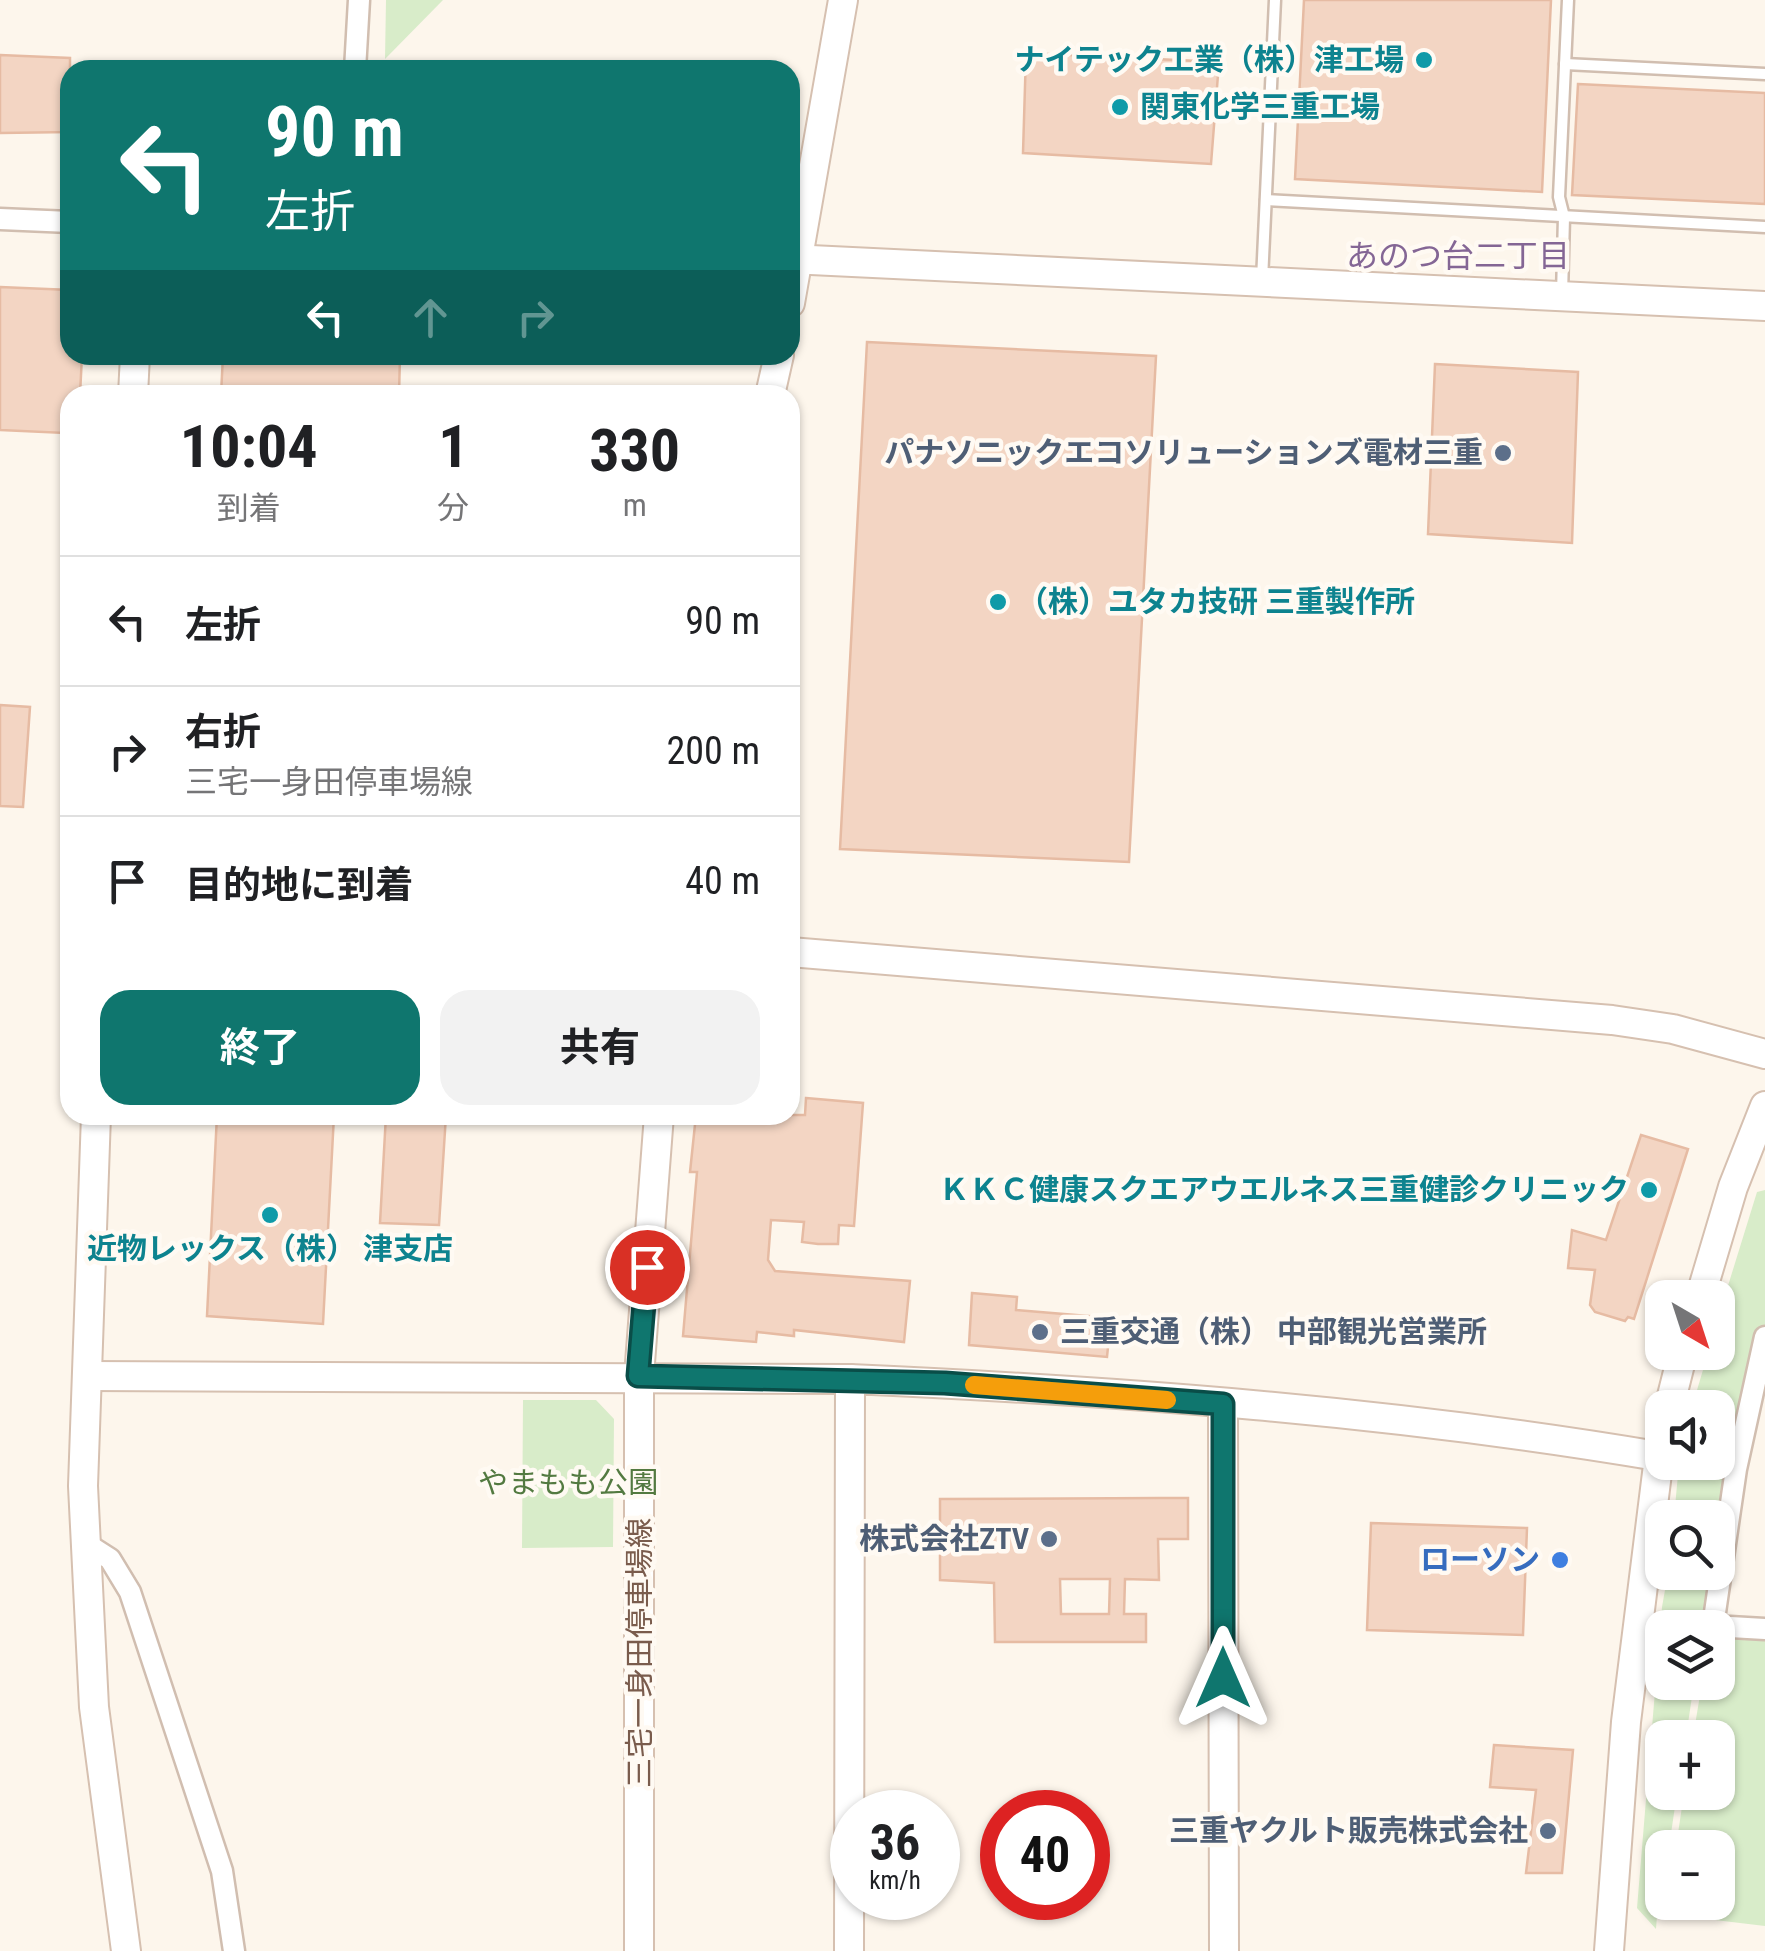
<!DOCTYPE html>
<html lang="ja">
<head>
<meta charset="utf-8">
<style>
	body { margin:0; font-family:"Roboto Condensed","Noto Sans JP",sans-serif; background:#f2f2f2; color:#202124; height:100vh; display:flex; flex-direction:column; font-size:38px; white-space:nowrap }
	* { box-sizing:border-box; margin:0 }
	p { font-size:32px; color:#757577 }
	.icon { flex:none; width:55px; height:55px; fill:none; stroke:currentColor; stroke-width:2; stroke-linecap:round; stroke-linejoin:round }
	.map { position:relative; flex:1; overflow:hidden }
	.details { position:absolute; left:60px; top:385px; width:740px; height:740px; display:flex; flex-direction:column; background:#fff; border-radius:30px; box-shadow:0 2px 8px #0004 }
	.details>* { flex:none }
	.top-card { position:absolute; left:60px; top:60px; width:740px; height:305px; border-radius:30px; box-shadow:0 2px 8px #0004; background:#0f766e; color:#fff; overflow:hidden }
	.needle { width:65px; rotate:141deg }
	.controls { position:absolute; left:1645px; top:1280px; display:grid; gap:20px }
	.controls a { display:grid; place-items:center; width:90px; height:90px; border-radius:20px; background:#fff; box-shadow:0 2px 8px #0004; font-size:50px }
	.speed { position:absolute; left:830px; top:1790px; display:flex; gap:20px; font-size:50px; font-weight:700; text-align:center }
	.speed>* { display:grid; place-content:center; width:130px; height:130px; border-radius:50%; background:#fff; box-shadow:0 2px 8px #0004; line-height:1 }
	.speed small { font-size:25px; font-weight:400 }
	.speed .limit { border:15px solid #d22; background:#fff; color:#111 }
	.pin { position:absolute; display:grid; place-items:center; width:85px; height:85px; color:#fff; margin:-42px; border:5px solid #fff; border-radius:50%; box-shadow:0 2px 10px #0007 }
	.me { position:absolute; width:110px; margin:-55px; rotate:0deg; stroke-linejoin:round; filter:drop-shadow(0 0 8px #0008) }
	.turn { display:flex; align-items:center; gap:35px; height:210px; padding:0 40px; font-size:45px }
	.turn .icon { width:130px; height:130px; stroke-width:2.5 }
	.turn b { display:block; font-size:70px; line-height:85px }
	.lanes { display:flex; align-items:center; height:95px; padding:0 40px; background:#0003; justify-content:center; gap:50px; direction:ltr }
	.lanes .off { opacity:.35 }
	.eta { display:flex; justify-content:space-evenly; align-items:center; height:170px; text-align:center }
	.eta b { font-size:60px; font-weight:700; line-height:70px }
	.action { display:flex; gap:20px; margin-top:auto; padding:20px 40px }
	.action a { flex:1; height:115px; border-radius:30px; background:#0f766e; color:#fff; font-size:40px; font-weight:700; line-height:115px; text-align:center }
	.action a+a { background:#f2f2f2; color:#202124 }
	ul { padding:0; list-style:none }
	li { display:flex; align-items:center; gap:30px; height:130px; padding:0 40px; border-top:2px solid #e0e0e0 }
	li div { flex:1 }
	li b { display:block; font-size:38px }
	li em { font-style:normal }
	.map>svg:first-child { display:block }
	.green { fill:#d8ecc9 }
	.building { fill:#f3d5c3; stroke:#e6bba3; stroke-width:2.5; fill-rule:evenodd }
	.lines { fill:none; stroke-linecap:round; stroke-linejoin:round }
	.lane-casing { stroke:#d1beb0; stroke-width:15 }
	.street-casing { stroke:#d1beb0; stroke-width:25 }
	.secondary-casing { stroke:#d6c0b0; stroke-width:32 }
	.lane { stroke:#fff; stroke-width:10 }
	.street { stroke:#fff; stroke-width:20 }
	.secondary { stroke:#fff; stroke-width:28 }
	.route-casing { stroke:#0a4d48; stroke-width:25 }
	.route { stroke:#0f766e; stroke-width:18 }
	.slow { stroke:#f59e0b; stroke-width:18 }
	.culture-dot { fill:#0f9aa8; stroke:#fffaf3; stroke-width:4 }
	.service-dot { fill:#5c6f8a; stroke:#fffaf3; stroke-width:4 }
	.shop-dot { fill:#3f7fe0; stroke:#fffaf3; stroke-width:4 }
	.labels { text-anchor:middle; stroke-width:9; stroke-linejoin:round; paint-order:stroke }
	.culture-label { font-size:30px; font-weight:bold; fill:#0d838f; stroke:#fffaf3; text-anchor:end }
	.service-label { font-size:30px; font-weight:bold; fill:#4e5e75; stroke:#fffaf3; text-anchor:end }
	.park-label { font-size:30px; fill:#537a41; stroke:#fffaf3 }
	.shop-label { font-size:30px; font-weight:bold; fill:#366cbe; stroke:#fffaf3; text-anchor:end }
	.street-label { font-size:30px; fill:#7a5c4d; stroke:#fffaf3 }
	.neighbourhood-label { font-size:32px; fill:#846695; stroke:#fffaf3 }
</style>
</head>
<body>
<div class="map">
<svg width="1765" height="1951" viewBox="0 0 1765 1951">
	<rect width="100%" height="100%" fill="#fdf6ec"/>
	<g class="green">
		<path d="M 386,0 L 443,0 L 385,59 Z"/>
		<path d="M 1765,1190 L 1765,1324 L 1726,1461 L 1718,1522 L 1718,1518 L 1674,1518 L 1679,1463 L 1718,1462 L 1718,1408 L 1692,1407 L 1708,1353 L 1718,1352 L 1718,1318 L 1757,1192 Z"/>
		<path d="M 523,1400 L 596,1400 L 614,1419 L 613,1547 L 522,1548 Z"/>
		<path d="M 1668,1573 L 1710,1573 L 1703,1627 L 1662,1628 L 1662,1682 L 1694,1683 L 1686,1737 L 1662,1738 L 1662,1792 L 1677,1793 L 1669,1847 L 1662,1848 L 1656,1929 L 1637,1908 L 1662,1607 Z"/>
		<path d="M 1718,1635 L 1765,1637 L 1765,1926 L 1665,1914 L 1667,1903 L 1718,1902 L 1718,1848 L 1676,1847 L 1684,1793 L 1718,1792 L 1718,1738 L 1693,1737 L 1702,1683 L 1718,1682 Z"/>
	</g>
	<g class="building">
		<path d="M 1304,0 L 1551,0 L 1542,192 L 1295,179 Z"/>
		<path d="M 1026,53 L 1219,62 L 1211,164 L 1023,153 Z"/>
		<path d="M 0,55 L 70,58 L 70,132 L 0,133 Z"/>
		<path d="M 1578,84 L 1765,93 L 1765,204 L 1572,195 Z"/>
		<path d="M 0,287 L 70,290 L 70,355 L 82,355 L 80,395 L 70,395 L 65,433 L 0,430 Z"/>
		<path d="M 867,342 L 1156,356 L 1129,862 L 840,849 Z"/>
		<path d="M 223,355 L 400,355 L 399,395 L 221,395 Z"/>
		<path d="M 1435,364 L 1578,372 L 1572,543 L 1428,534 Z"/>
		<path d="M 0,705 L 30,707 L 23,807 L 0,806 Z"/>
		<path d="M 806,1098 L 863,1103 L 854,1226 L 839,1225 L 838,1244 L 818,1244 L 802,1242 L 804,1222 L 771,1220 L 768,1260 L 775,1271 L 910,1281 L 904,1342 L 794,1330 L 794,1336 L 757,1332 L 756,1342 L 683,1336 L 697,1172 L 690,1172 L 696,1115 L 805,1115 Z"/>
		<path d="M 217,1115 L 334,1115 L 323,1324 L 207,1316 Z"/>
		<path d="M 386,1115 L 446,1115 L 439,1225 L 380,1223 Z"/>
		<path d="M 1641,1135 L 1688,1149 L 1634,1319 L 1628,1317 L 1625,1321 L 1595,1312 L 1590,1305 L 1595,1270 L 1568,1268 L 1572,1230 L 1606,1240 Z"/>
		<path d="M 972,1293 L 1017,1297 L 1016,1310 L 1111,1318 L 1107,1357 L 969,1345 Z"/>
		<path d="M 1160,1498 L 1188,1498 L 1188,1539 L 1158,1539 L 1159,1580 L 1125,1579 L 1124,1614 L 1146,1614 L 1146,1642 L 995,1642 L 994,1583 L 940,1580 L 940,1499 ZM 1060,1579 L 1110,1579 L 1109,1614 L 1061,1614 Z"/>
		<path d="M 1371,1523 L 1527,1528 L 1523,1635 L 1367,1630 Z"/>
		<path d="M 1494,1745 L 1573,1750 L 1562,1873 L 1526,1873 L 1536,1790 L 1490,1787 Z"/>
	</g>
	<g class="lines">
		<defs>
			<g id="lane">
				<path d="M 1565,64 L 1765,74"/>
				<path d="M 1266,200 L 1765,227"/>
				<path d="M 1262,280 L 1275,0"/>
				<path d="M 1562,295 L 1564,217 L 1559,197 L 1568,0"/>
			</g>
			<g id="street">
				<path d="M 355,70 L 359,0"/>
				<path d="M 0,219 L 70,222"/>
				<path d="M 1765,1337 L 1736,1469 L 1713,1626 L 1765,1629"/>
				<path d="M 85,1543 L 110,1559 L 130,1592 L 222,1871 L 234,1951"/>
			</g>
			<g id="secondary">
				<path d="M 790,259 L 1765,306"/>
				<path d="M 790,303 L 843,0"/>
				<path d="M 133,395 L 135,355"/>
				<path d="M 770,395 L 779,355"/>
				<path d="M 790,952 L 1612,1020 L 1673,1029 L 1765,1054"/>
				<path d="M 96,1115 L 83,1486 L 94,1707 L 126,1951"/>
				<path d="M 1700,1298 L 1733,1187 L 1765,1106"/>
				<path d="M 87,1376 L 850,1379"/>
				<path d="M 1223,1404 L 1224,1951"/>
				<path d="M 1669,1408 L 1683,1352"/>
				<path d="M 639,1951 L 639,1376 L 659,1115"/>
				<path d="M 849,1951 L 850,1379 C 1120,1391 1390,1411 1657,1456"/>
				<path d="M 1609,1951 L 1626,1722 L 1662,1433"/>
			</g>
		</defs>
		<use href="#lane" class="lane-casing"/>
		<use href="#street" class="street-casing"/>
		<use href="#secondary" class="secondary-casing"/>
		<use href="#lane" class="lane"/>
		<use href="#street" class="street"/>
		<use href="#secondary" class="secondary"/>
	</g>
	<g class="lines">
		<defs>
			<path id="route" d="M 647,1267 L 638,1376 L 945,1383 L 1223,1404 L 1223,1678"/>
		</defs>
		<use href="#route" class="route-casing"/>
		<use href="#route" class="route"/>
		<path class="slow" d="M 974,1385 L 1167,1400"/>
	</g>
	<g class="culture-dot">
		<circle cx="1424" cy="60" r="10"/>
		<circle cx="1120" cy="107" r="10"/>
		<circle cx="998" cy="602" r="10"/>
		<circle cx="1649" cy="1190" r="10"/>
		<circle cx="270" cy="1215" r="10"/>
	</g>
	<g class="service-dot">
		<circle cx="1503" cy="453" r="10"/>
		<circle cx="1040" cy="1332" r="10"/>
		<circle cx="1049" cy="1539" r="10"/>
		<circle cx="1548" cy="1831" r="10"/>
	</g>
	<circle class="shop-dot" cx="1560" cy="1560" r="10"/>
	<g class="labels">
		<g class="culture-label">
			<text x="1404" y="70">ナイテック工業（株）津工場</text>
			<text x="1140" y="117" text-anchor="start">関東化学三重工場</text>
			<text x="1018" y="612" text-anchor="start">（株）ユタカ技研 三重製作所</text>
			<text x="1629" y="1200">ＫＫＣ健康スクエアウエルネス三重健診クリニック</text>
			<text x="270" y="1259" text-anchor="middle">近物レックス（株） 津支店</text>
		</g>
		<g class="service-label">
			<text x="1483" y="463">パナソニックエコソリューションズ電材三重</text>
			<text x="1060" y="1342" text-anchor="start">三重交通（株） 中部観光営業所</text>
			<text x="1029" y="1549">株式会社ZTV</text>
			<text x="1528" y="1841">三重ヤクルト販売株式会社</text>
		</g>
		<g class="park-label">
			<text x="568" y="1493">やまもも公園</text>
		</g>
		<g class="shop-label">
			<text x="1540" y="1570">ローソン</text>
		</g>
		<g class="street-label">
			<text transform="translate(640 1653) rotate(-90)" y="10">三宅一身田停車場線</text>
		</g>
		<g class="neighbourhood-label">
			<text x="1458" y="267">あのつ台二丁目</text>
		</g>
	</g>
</svg>
<div class="controls">
<a><svg class="needle" viewBox="-14 -14 28 28"><path d="M0-13l5 13h-10z" fill="#e53935"/><path d="M0 13l5-13h-10z" fill="#757577"/></svg></a>
<a><svg class="icon" aria-label="sound" viewBox="0 0 24 24"><path d="M4 9h4l5-4v14l-5-4H4zM17 9q2 3 0 6"/></svg></a>
<a><svg class="icon" aria-label="search" viewBox="0 0 24 24"><circle cx="10" cy="10" r="6"/><path d="M15 15l6 6"/></svg></a>
<a><svg class="icon" aria-label="layers" viewBox="0 0 24 24"><path d="M12 4l9 5-9 5-9-5zM3 14l9 5 9-5"/></svg></a>
<a>+</a>
<a>−</a>
</div>
<div class="speed"><div>36<small>km/h</small></div><div class="limit">40</div></div>
<div class="pin" style="left:647px;top:1267px;background:#d93025"><svg class="icon" aria-label="arrive" viewBox="0 0 24 24"><path d="M6 21V4h12l-3 4 3 4H6"/></svg></div>
<svg class="me" style="left:1223px;top:1678px" viewBox="-20 -20 40 40"><path d="M0-17L14 15 0 8-14 15z" fill="#0f766e" stroke="#fff" stroke-width="4"/></svg>
<div class="top-card">
<div class="turn"><svg class="icon" aria-label="left" viewBox="0 0 24 24"><path d="M17 20v-9H6M10 6l-5 5 5 5"/></svg><div><b>90 m</b>左折</div></div>
<div class="lanes"><svg class="icon" aria-label="left" viewBox="0 0 24 24"><path d="M17 20v-9H6M10 6l-5 5 5 5"/></svg><svg class="icon off" aria-label="ahead" viewBox="0 0 24 24"><path d="M12 20V5M6 11l6-6 6 6"/></svg><svg class="icon off" aria-label="right" viewBox="0 0 24 24"><path d="M7 20v-9h11M14 6l5 5-5 5"/></svg></div>
</div>
<section class="details">
<div class="eta">
<div><b>10:04</b><p>到着</p></div>
<div><b>1</b><p>分</p></div>
<div><b>330</b><p>m</p></div>
</div>
<ul>
<li><svg class="icon" aria-label="left" viewBox="0 0 24 24"><path d="M17 20v-9H6M10 6l-5 5 5 5"/></svg><div><b>左折</b></div><em>90 m</em></li>
<li><svg class="icon" aria-label="right" viewBox="0 0 24 24"><path d="M7 20v-9h11M14 6l5 5-5 5"/></svg><div><b>右折</b><p>三宅一身田停車場線</p></div><em>200 m</em></li>
<li><svg class="icon" aria-label="arrive" viewBox="0 0 24 24"><path d="M6 21V4h12l-3 4 3 4H6"/></svg><div><b>目的地に到着</b></div><em>40 m</em></li>
</ul>
<div class="action"><a>終了</a><a>共有</a></div>
</section>
</div>
</body>
</html>
